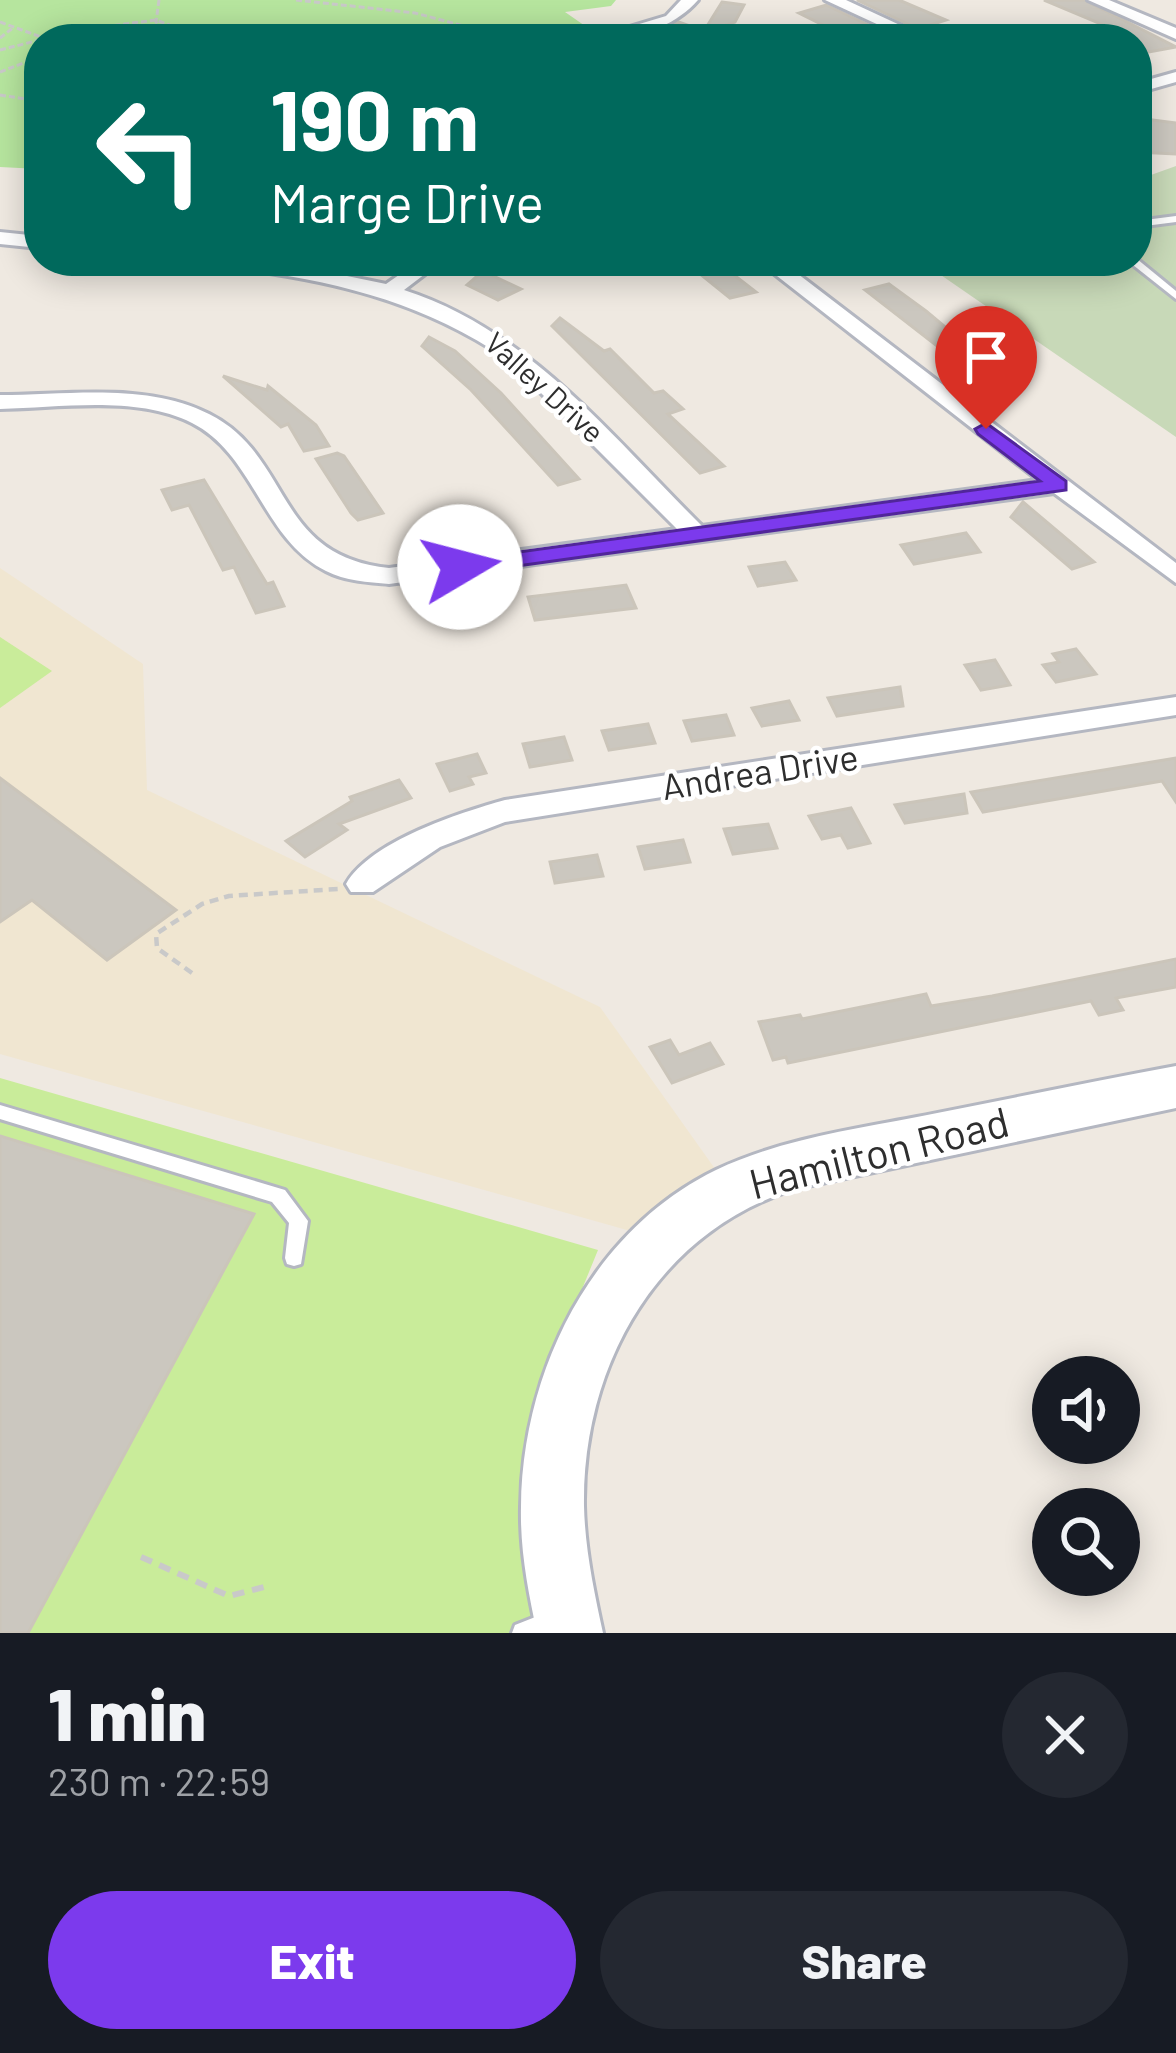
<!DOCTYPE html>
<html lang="en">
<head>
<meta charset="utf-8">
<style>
	body { margin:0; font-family:Barlow,sans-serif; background:#242831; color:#f1f3f6; height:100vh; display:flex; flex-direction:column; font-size:45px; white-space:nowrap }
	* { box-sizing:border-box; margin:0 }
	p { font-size:39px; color:#9ea1a6 }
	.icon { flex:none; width:66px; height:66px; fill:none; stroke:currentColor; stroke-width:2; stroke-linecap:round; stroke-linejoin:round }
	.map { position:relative; height:1633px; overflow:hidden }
	.drawer { display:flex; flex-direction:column; background:#171b24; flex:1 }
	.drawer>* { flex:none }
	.top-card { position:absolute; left:24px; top:24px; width:1128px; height:252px; border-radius:48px; box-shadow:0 6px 30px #0003; background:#00695c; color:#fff; overflow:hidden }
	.tools { position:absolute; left:1032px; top:1356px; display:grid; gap:24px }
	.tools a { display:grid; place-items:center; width:108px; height:108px; border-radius:50%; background:#171b24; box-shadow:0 6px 30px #0003; font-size:60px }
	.pin { position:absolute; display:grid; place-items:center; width:102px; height:102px; color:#fff; margin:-123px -51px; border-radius:50% 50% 50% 0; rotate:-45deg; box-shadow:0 0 12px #0007 }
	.pin .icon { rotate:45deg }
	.me { position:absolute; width:132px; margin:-66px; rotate:82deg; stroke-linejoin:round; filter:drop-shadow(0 0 9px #0008) }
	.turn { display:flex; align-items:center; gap:42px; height:252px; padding:0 48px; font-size:54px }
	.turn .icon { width:156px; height:156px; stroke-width:2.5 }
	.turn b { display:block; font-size:84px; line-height:102px }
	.round { display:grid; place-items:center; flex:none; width:126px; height:126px; border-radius:63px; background:#242831 }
	.summary { display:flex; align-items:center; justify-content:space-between; height:204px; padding:0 48px }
	h1 { font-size:72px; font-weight:800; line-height:90px }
	.button { display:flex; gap:24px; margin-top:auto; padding:24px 48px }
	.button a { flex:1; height:138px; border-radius:72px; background:#7c3aed; color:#fff; font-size:48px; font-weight:800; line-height:138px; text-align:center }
	.button a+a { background:#242831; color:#f1f3f6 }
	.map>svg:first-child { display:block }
	.education { fill:#f0e6d1 }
	.green { fill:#b6e59e }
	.cemetery { fill:#c8d9b8 }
	.pitch { fill:#c9ec9a }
	.building { fill:#cbc7bf; stroke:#cbc5ba; stroke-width:3 }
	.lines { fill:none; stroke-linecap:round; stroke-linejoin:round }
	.lane-casing { stroke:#b4b7c1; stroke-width:6 }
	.street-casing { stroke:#b4b7c1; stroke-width:6 }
	.secondary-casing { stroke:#b4b7c1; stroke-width:6 }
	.path-far2 { stroke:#c9c9c9; stroke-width:3; stroke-dasharray:6 3; stroke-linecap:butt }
	.path-far1 { stroke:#c9c9c9; stroke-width:4.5; stroke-dasharray:9 6; stroke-linecap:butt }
	.path { stroke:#c9c9c9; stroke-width:6; stroke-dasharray:12 8; stroke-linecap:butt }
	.lane { fill:#fff; fill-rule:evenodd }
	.street { fill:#fff; fill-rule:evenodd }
	.secondary { fill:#fff; fill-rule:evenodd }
	.route { fill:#7c3aed; stroke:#51269a; stroke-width:3 }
	.labels { text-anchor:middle; stroke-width:9; stroke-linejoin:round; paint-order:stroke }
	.far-street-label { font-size:30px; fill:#2e2e2e; stroke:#fff }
	.street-label { font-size:36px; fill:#2e2e2e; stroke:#fff }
	.near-street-label { font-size:42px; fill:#2e2e2e; stroke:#fff }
</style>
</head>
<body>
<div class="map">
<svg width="1176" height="1633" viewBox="0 0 1176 1633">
	<rect width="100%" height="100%" fill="#efe9e1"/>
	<path class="education" d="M 0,568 L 143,664 L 147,790 L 600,1007 L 718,1173 L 634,1232 L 0,1054 Z"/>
	<path class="green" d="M 0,0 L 616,0 L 611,6 L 565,12 L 604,39 L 39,39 L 39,169 L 0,167 Z"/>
	<path class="cemetery" d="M 1176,166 L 1176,437 L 922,262 L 1137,261 L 1137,180 Z"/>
	<g class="pitch">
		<path d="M 0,637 L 52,671 L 0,708 Z"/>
		<path d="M 0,1078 L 598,1250 L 551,1365 L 549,1633 L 0,1633 Z"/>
	</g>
	<g class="building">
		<path d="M 857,0 L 899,0 L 946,20 L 918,29 Z"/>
		<path d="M 1044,0 L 1084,0 L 1176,47 L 1149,52 L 1137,45 L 1137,39 Z"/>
		<path d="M 722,2 L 744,5 L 735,22 L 708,32 L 718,39 L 640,39 L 679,22 L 704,31 Z"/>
		<path d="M 826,5 L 892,36 L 851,39 L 799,13 Z"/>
		<path d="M 1137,118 L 1176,123 L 1176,154 L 1137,152 Z"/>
		<path d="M 684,261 L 716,261 L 756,292 L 730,298 Z"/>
		<path d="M 483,271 L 521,289 L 498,300 L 467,285 Z"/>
		<path d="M 889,284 L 926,311 L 968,346 L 945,352 L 865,290 Z"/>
		<path d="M 560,318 L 604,351 L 610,349 L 654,393 L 663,391 L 683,409 L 668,414 L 724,466 L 700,473 L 552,326 Z"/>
		<path d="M 429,337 L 455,351 L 501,393 L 579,479 L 558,485 L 471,390 L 422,346 Z"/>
		<path d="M 223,376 L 267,390 L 268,386 L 316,425 L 329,446 L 304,451 L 288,424 L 281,427 Z"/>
		<path d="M 337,453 L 344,456 L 383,513 L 358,520 L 351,513 L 316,459 Z"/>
		<path d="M 204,480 L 267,584 L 273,582 L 284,606 L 256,613 L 234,567 L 223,570 L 189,505 L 172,510 L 162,490 Z"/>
		<path d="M 1023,502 L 1094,562 L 1072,569 L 1011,517 Z"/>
		<path d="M 966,533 L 980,552 L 914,564 L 901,545 Z"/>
		<path d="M 785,562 L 796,580 L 758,586 L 749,567 Z"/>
		<path d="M 626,585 L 636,608 L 535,620 L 528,597 Z"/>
		<path d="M 1076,649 L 1096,674 L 1056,682 L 1043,665 L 1059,662 L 1053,654 Z"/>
		<path d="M 995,660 L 1010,685 L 981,690 L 965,665 Z"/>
		<path d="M 900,687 L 903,706 L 837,716 L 828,698 Z"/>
		<path d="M 789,701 L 799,720 L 762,726 L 752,708 Z"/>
		<path d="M 726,715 L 734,735 L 692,741 L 684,721 Z"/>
		<path d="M 648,724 L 655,743 L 609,750 L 602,731 Z"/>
		<path d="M 564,737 L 572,760 L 530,767 L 523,744 Z"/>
		<path d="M 477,754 L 486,773 L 469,777 L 473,784 L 450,791 L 437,764 Z"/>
		<path d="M 1176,758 L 1176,802 L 1162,781 L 983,812 L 971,792 Z"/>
		<path d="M 0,778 L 176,910 L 107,960 L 32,900 L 0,922 Z"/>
		<path d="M 399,780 L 411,798 L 339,824 L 347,830 L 305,857 L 286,841 L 352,801 L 350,797 Z"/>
		<path d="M 964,794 L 967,813 L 905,823 L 895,805 Z"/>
		<path d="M 851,808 L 870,843 L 848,848 L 841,835 L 822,839 L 809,816 Z"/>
		<path d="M 768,824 L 777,848 L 733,854 L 724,829 Z"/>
		<path d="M 683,840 L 690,862 L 645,869 L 638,847 Z"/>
		<path d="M 597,855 L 603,876 L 555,883 L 550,862 Z"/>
		<path d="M 1176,959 L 1176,987 L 1116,998 L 1123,1010 L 1099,1015 L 1091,1001 L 788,1063 L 786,1057 L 773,1060 L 759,1022 L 800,1015 L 802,1019 L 926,994 L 931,1006 L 992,996 Z"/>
		<path d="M 670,1040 L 679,1055 L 710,1043 L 723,1064 L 672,1083 L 650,1047 Z"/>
		<path d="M 0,1136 L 254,1214 L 28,1633 L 0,1633 Z"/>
	</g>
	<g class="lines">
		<defs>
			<g id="lane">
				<path d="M 1176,216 L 1176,222 L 1137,227 L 1137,221 Z"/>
				<path d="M 1137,259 L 1176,291 L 1176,299 L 1128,261 Z"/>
				<path d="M 0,1105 L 285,1190 L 308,1221 L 301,1264 L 294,1266 L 287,1264 L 285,1258 L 289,1223 L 272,1202 L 0,1119 Z"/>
				<path d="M 553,1610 L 561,1613 L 564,1621 L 561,1629 L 551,1633 L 512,1633 L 515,1625 Z"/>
			</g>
			<g id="street">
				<path d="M 681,0 L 698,0 C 676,26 630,44 596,37 L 666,16 Z"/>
				<path d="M 825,0 L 846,0 L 930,39 L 909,39 Z"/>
				<path d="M 1088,0 L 1109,0 L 1176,28 L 1176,39 Z"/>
				<path d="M 1176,72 L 1176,82 L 1137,93 L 1137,83 Z"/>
				<path d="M 0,232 L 39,236 L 39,248 L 0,244 Z"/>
				<path d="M 215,261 L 274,261 L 386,284 L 419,261 L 442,261 L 404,290 C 529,330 612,437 702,526 L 1038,480 L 758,261 L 781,261 L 1176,563 L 1176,583 L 1054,493 L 389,584 C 368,582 345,581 326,571 C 263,540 254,454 192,423 C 136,395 60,408 0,409 L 0,395 C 67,395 147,382 209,414 C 293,456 273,556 389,568 L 677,529 L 507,359 C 420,300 328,279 225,267 Z"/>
				<path d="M 1176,697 L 1176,715 L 505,822 L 440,847 L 373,892 L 351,892 L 346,884 C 371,841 459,813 505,800 Z"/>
			</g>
			<path id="secondary" d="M 1176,1066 L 1176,1108 L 798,1188 C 658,1230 582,1365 584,1506 C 585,1549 594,1591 603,1633 L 537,1633 C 528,1591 520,1550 521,1507 C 522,1372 591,1231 716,1170 C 779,1140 849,1130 917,1117 C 1004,1100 1090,1082 1176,1066 Z"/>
		</defs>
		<use href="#lane" class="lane-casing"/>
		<use href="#street" class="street-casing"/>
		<use href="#secondary" class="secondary-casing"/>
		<g class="path-far2">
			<path d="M 159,0 L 156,22 L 170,39"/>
			<path d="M 296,0 L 415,13 L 513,39"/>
			<path d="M 0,22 L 41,37"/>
			<path d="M 0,38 L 14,27"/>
			<path d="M 0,50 L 79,30 L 156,20 L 207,39"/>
			<path d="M 0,72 L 39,57"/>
			<path d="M 0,95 L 39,101"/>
		</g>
		<path class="path-far1" d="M 192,973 L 157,948 L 156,934 L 202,904 L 229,896 L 338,889"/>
		<path class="path" d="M 141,1557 L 229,1596 L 264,1587"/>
		<use href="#lane" class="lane"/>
		<use href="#street" class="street"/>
		<use href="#secondary" class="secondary"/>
	</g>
	<path class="route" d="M 986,423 L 1066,481 L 1066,490 L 460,574 L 449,567 L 460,560 L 1040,481 L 978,434 L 975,429 Z"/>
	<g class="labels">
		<g class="far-street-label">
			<text transform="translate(544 388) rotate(42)" y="10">Valley Drive</text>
		</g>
		<g class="street-label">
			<text transform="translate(760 772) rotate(-9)" y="13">Andrea Drive</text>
		</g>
		<g class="near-street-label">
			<text transform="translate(879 1153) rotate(-14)" y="15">Hamilton Road</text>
		</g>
	</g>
</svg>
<div class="tools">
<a><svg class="icon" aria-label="sound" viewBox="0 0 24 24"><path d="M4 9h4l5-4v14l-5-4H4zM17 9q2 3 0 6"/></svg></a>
<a><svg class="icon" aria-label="search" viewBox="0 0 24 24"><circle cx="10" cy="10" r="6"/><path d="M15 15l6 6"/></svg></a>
</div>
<div class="pin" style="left:986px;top:429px;background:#d93025"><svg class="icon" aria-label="arrive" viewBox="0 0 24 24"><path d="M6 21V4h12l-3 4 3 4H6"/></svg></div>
<svg class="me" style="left:460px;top:567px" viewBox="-20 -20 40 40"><circle r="19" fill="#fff"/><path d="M0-13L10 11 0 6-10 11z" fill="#7c3aed"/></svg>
<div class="top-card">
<div class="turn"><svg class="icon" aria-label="left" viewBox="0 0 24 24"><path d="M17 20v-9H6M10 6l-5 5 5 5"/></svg><div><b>190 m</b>Marge Drive</div></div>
</div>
</div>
<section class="drawer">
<div class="summary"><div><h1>1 min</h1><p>230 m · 22:59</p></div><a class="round"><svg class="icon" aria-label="close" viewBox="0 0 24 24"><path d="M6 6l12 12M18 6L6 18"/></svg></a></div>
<div class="button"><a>Exit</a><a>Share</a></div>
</section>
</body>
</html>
